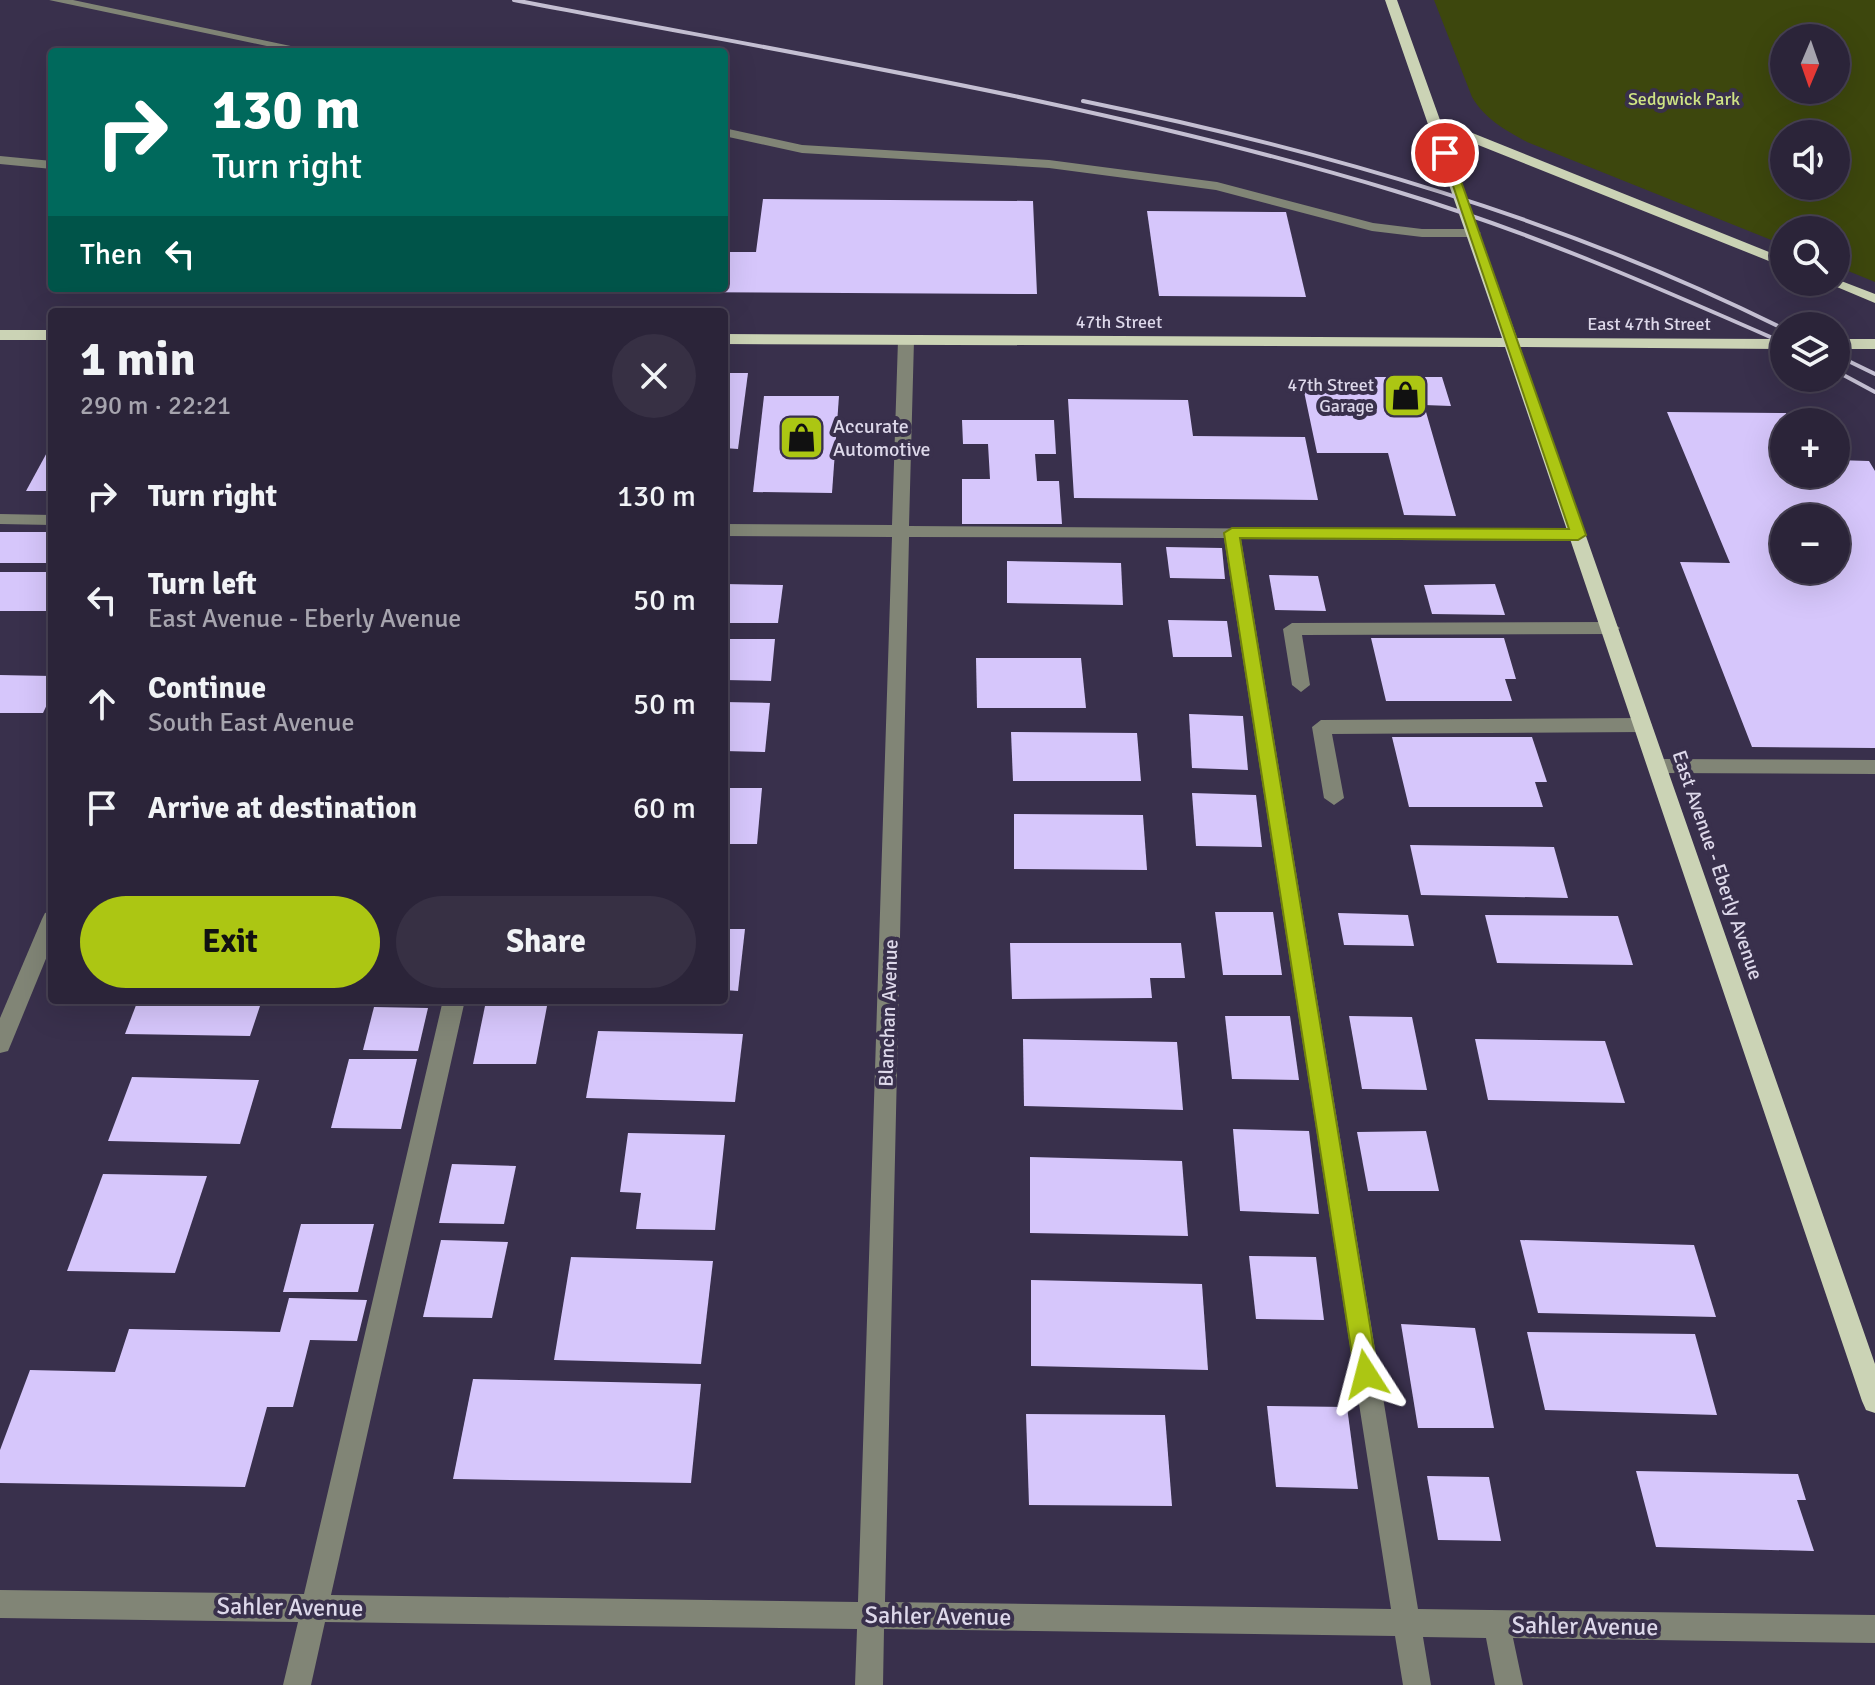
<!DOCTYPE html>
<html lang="en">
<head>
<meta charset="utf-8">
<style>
	body { margin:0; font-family:Signika,sans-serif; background:#373044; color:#f1f3f6; height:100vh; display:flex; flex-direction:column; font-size:30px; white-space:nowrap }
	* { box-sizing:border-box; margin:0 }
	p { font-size:26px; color:#a6a4ae }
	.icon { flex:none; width:44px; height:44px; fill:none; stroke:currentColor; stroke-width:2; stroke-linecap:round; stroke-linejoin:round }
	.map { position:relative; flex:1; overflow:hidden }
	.details { position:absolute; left:48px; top:308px; width:680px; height:696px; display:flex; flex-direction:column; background:#2b2439; border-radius:8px; box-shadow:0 8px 32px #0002,0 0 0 2px #474153 }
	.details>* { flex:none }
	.top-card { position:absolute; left:48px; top:48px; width:680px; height:244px; border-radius:8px; box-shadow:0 8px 32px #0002,0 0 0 2px #474153; background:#00695c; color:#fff; overflow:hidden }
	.needle { width:52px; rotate:182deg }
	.controls { position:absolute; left:1770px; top:24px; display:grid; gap:16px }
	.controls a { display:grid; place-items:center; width:80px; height:80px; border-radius:50%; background:#2b2439; box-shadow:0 8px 32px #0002,0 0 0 2px #474153; font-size:40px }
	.pin { position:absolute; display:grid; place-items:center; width:68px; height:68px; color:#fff; margin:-34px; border:4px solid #fff; border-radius:50%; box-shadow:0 2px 8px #0007 }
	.me { position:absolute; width:88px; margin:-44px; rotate:351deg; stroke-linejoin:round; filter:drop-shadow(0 0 6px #0008) }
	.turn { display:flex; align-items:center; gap:28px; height:168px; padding:0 32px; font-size:36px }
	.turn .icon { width:104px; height:104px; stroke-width:2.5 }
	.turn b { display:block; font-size:56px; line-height:68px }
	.then { display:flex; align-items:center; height:76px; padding:0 32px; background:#0003; gap:16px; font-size:30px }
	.round { display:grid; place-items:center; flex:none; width:84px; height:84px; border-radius:42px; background:#373044 }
	.headline { display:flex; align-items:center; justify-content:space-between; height:136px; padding:0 32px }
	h1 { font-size:48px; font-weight:700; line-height:60px }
	.cta { display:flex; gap:16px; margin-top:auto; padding:16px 32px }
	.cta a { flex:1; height:92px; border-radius:48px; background:#acc613; color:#111; font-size:32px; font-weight:700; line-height:92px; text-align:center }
	.cta a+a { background:#373044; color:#f1f3f6 }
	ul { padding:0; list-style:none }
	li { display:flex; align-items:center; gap:24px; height:104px; padding:0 32px }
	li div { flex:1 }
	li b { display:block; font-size:30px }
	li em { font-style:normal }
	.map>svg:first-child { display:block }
	.green { fill:#3d470d; fill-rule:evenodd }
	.building { fill:#d6c6fb; fill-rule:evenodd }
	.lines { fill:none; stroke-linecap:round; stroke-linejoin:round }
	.minor { fill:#818576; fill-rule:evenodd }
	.major { fill:#cbd3b5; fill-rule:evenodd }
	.rail { stroke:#c4bfd2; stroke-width:4 }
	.route { fill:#acc613; stroke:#70810c; stroke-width:2 }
	.labels { text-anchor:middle; stroke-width:8; stroke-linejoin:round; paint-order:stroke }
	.far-park-label { font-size:18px; fill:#cfe484; stroke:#39304c }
	.far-street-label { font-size:18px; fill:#ddd8ea; stroke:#39304c }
	.far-poi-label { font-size:18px; fill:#ddd8ea; stroke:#39304c; text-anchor:end }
	.poi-label { font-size:20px; fill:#ddd8ea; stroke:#39304c; text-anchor:start }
	.street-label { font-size:20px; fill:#ddd8ea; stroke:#39304c }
	.near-street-label { font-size:24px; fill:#ddd8ea; stroke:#39304c }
</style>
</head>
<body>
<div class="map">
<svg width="1875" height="1685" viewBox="0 0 1875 1685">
	<rect width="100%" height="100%" fill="#39304c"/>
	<path class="green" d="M 1434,0 L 1875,0 L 1875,282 L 1836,266 L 1836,230 L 1784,230 L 1784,245 L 1527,142 C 1505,130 1485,119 1472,97 ZM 1784,38 L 1836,38 L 1836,90 L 1784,90 ZM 1784,134 L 1836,134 L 1836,186 L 1784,186 Z"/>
	<g class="building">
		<path d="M 763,199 L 1033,201 L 1037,294 L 660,292 L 661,288 L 724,288 L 724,252 L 756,252 Z"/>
		<path d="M 1147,211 L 1286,212 L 1306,297 L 1159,296 Z"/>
		<path d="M 366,288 L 575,288 L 574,291 Z"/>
		<path d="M 724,373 L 748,373 L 738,449 L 724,448 Z"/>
		<path d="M 1368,377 L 1442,377 L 1451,406 L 1424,405 L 1456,516 L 1404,515 L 1388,453 L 1317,453 L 1302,382 L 1369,382 Z"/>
		<path d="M 764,396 L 839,396 L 832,493 L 753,492 Z"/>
		<path d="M 1068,399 L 1188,400 L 1193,436 L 1305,437 L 1318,500 L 1074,498 Z"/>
		<path d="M 1667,412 L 1786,413 L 1790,422 L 1784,422 L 1784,474 L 1836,474 L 1836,460 L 1869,461 L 1875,471 L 1875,748 L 1752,747 L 1680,562 L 1730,563 ZM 1784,518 L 1836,518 L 1836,570 L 1784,570 Z"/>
		<path d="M 962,420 L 1054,420 L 1056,454 L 1035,454 L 1037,481 L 1059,481 L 1062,524 L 962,524 L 962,479 L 990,479 L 988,444 L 963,444 Z"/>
		<path d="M 50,447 L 52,491 L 26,491 Z"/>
		<rect x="0" y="532" width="52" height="31"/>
		<path d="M 1166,547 L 1222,548 L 1225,579 L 1170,578 Z"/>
		<path d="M 1007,561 L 1121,563 L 1123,605 L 1007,603 Z"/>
		<rect x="0" y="572" width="52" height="39"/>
		<path d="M 1269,575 L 1318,576 L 1326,611 L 1275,610 Z"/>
		<path d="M 724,584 L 783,585 L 778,623 L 724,623 Z"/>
		<path d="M 1495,584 L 1505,615 L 1432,614 L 1424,585 Z"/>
		<path d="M 1168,620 L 1227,621 L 1232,657 L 1173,657 Z"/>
		<path d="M 1371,638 L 1504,638 L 1516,679 L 1505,679 L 1512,701 L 1386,701 Z"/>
		<path d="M 724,639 L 775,639 L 771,681 L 724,680 Z"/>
		<path d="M 976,658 L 1081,658 L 1086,708 L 977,708 Z"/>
		<path d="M 0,675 L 52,676 L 52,694 L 43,713 L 0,713 Z"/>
		<path d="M 724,702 L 770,703 L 765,752 L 724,751 Z"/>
		<path d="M 1189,714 L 1243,716 L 1248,770 L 1192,768 Z"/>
		<path d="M 1011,732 L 1137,733 L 1141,781 L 1013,781 Z"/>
		<path d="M 1392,737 L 1532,737 L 1547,782 L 1535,782 L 1543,807 L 1409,807 Z"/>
		<path d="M 724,788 L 762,788 L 757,844 L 724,844 Z"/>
		<path d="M 1192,793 L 1256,795 L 1262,847 L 1196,846 Z"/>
		<path d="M 1014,814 L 1143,815 L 1147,870 L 1014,869 Z"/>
		<path d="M 1410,845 L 1554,847 L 1568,898 L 1421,895 Z"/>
		<path d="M 1215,912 L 1273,912 L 1282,975 L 1223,975 Z"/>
		<path d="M 1338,913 L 1408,915 L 1414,946 L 1344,945 Z"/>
		<path d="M 1485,915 L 1618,916 L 1633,965 L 1497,963 Z"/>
		<path d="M 724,929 L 745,929 L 738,991 L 724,990 Z"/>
		<path d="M 1010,943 L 1181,943 L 1185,978 L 1150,978 L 1152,998 L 1012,999 Z"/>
		<path d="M 138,1000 L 262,1000 L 250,1036 L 125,1034 Z"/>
		<path d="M 485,1006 L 547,1006 L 536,1064 L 473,1064 Z"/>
		<path d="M 374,1007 L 428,1008 L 418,1051 L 363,1050 Z"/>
		<path d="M 1225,1016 L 1290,1016 L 1299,1080 L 1232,1079 Z"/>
		<path d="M 1349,1016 L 1412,1017 L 1427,1090 L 1362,1089 Z"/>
		<path d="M 598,1031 L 743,1034 L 735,1102 L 586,1098 Z"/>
		<path d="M 1023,1039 L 1177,1042 L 1183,1110 L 1024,1106 Z"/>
		<path d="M 1475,1039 L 1605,1041 L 1625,1103 L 1488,1100 Z"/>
		<path d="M 349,1059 L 417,1059 L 401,1129 L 331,1128 Z"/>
		<path d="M 132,1077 L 259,1080 L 240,1144 L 108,1141 Z"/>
		<path d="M 1233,1129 L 1309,1131 L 1319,1214 L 1240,1211 Z"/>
		<path d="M 1426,1131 L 1439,1191 L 1368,1191 L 1357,1132 Z"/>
		<path d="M 628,1133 L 725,1135 L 715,1230 L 636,1229 L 641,1193 L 620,1192 Z"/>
		<path d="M 1030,1157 L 1182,1161 L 1188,1236 L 1030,1233 Z"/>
		<path d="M 452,1164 L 516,1166 L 504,1224 L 439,1223 Z"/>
		<path d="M 103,1174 L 207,1176 L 175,1273 L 67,1271 Z"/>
		<path d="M 301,1224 L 374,1224 L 358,1292 L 283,1292 Z"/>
		<path d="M 441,1240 L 508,1242 L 492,1318 L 423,1317 Z"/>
		<path d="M 1520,1240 L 1694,1245 L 1716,1317 L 1538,1313 Z"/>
		<path d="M 1249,1256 L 1316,1257 L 1324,1320 L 1256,1319 Z"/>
		<path d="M 571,1257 L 713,1261 L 701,1364 L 554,1360 Z"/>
		<path d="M 1031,1280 L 1202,1284 L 1208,1370 L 1031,1366 Z"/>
		<path d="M 289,1298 L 367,1300 L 357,1341 L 310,1340 L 293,1407 L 267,1407 L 245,1487 L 0,1483 L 0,1450 L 30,1370 L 115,1372 L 129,1329 L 280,1332 Z"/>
		<path d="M 1401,1324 L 1475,1328 L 1494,1428 L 1418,1428 Z"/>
		<path d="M 1527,1332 L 1695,1334 L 1717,1415 L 1545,1410 Z"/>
		<path d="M 473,1379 L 701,1384 L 691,1483 L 453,1479 Z"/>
		<path d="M 1267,1406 L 1347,1407 L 1358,1489 L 1276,1487 Z"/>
		<path d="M 1026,1414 L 1165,1415 L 1172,1506 L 1029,1505 Z"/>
		<path d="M 1636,1471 L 1798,1474 L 1806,1500 L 1797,1500 L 1814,1551 L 1656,1547 Z"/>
		<path d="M 1427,1476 L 1489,1477 L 1501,1541 L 1438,1540 Z"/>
	</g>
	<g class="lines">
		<g class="minor">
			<path d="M 49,0 L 73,0 L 319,52 L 295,52 Z"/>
			<path d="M 724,128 L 802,145 L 1049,160 L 1217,182 L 1373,223 L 1422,229 L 1474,229 L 1481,233 L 1474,237 L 1422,237 L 1372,231 L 1216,190 L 1049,168 L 802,153 L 724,136 Z"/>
			<path d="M 0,156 L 52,161 L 52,169 L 0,164 Z"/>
			<path d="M 906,335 L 914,340 L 909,526 L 1584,531 L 1587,535 L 1578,541 L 1241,539 L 1418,1609 L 1875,1615 L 1875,1643 L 1513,1638 L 1523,1685 L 1495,1685 L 1486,1638 L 1423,1637 L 1431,1685 L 1403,1685 L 1395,1636 L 884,1629 L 883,1685 L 855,1685 L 857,1629 L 325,1622 L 311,1685 L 283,1685 L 298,1622 L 0,1618 L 0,1590 L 304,1594 L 443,1000 L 465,1000 L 331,1595 L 858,1602 L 892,537 L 724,536 L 724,524 L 892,525 L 898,340 ZM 909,537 L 1224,538 L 1391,1609 L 885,1602 Z"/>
			<path d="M 0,514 L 52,515 L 52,525 L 0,524 Z"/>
			<path d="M 1611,622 L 1620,628 L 1611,634 L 1302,635 L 1310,685 L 1301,692 L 1292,685 L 1283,629 L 1292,623 Z"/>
			<path d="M 1643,718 L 1652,725 L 1643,732 L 1332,734 L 1344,798 L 1334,805 L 1324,798 L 1312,727 L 1321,720 Z"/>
			<path d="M 1659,759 L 1875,760 L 1875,774 L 1659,773 L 1649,766 Z"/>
			<path d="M 52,911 L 52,944 L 11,1044 L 8,1051 L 0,1053 L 0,1018 L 42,919 L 45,913 Z"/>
		</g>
		<g class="major">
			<path d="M 1385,0 L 1397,0 L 1440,120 L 1784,258 L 1784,267 L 1443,131 L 1517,338 L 1784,339 L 1784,349 L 1520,347 L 1875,1364 L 1875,1413 L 1866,1410 L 1862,1401 L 1505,347 L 724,344 L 724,334 L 1502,338 Z"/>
			<path d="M 1836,279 L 1875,294 L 1875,303 L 1825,282 L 1836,282 Z"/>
			<rect x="0" y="330" width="52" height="10"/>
			<rect x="1836" y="339" width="39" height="10"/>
		</g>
		<g class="rail">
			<path d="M 514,0 C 809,57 1107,104 1395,191 C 1528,231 1657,287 1784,343"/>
			<path d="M 1083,101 C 1326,151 1561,218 1784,329"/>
			<path d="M 1836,355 L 1875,374"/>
			<path d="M 1836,371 L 1875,392"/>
		</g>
	</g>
	<path class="route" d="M 1441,150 L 1451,153 L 1586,535 L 1578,540 L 1240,538 L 1378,1374 L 1374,1381 L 1366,1385 L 1358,1381 L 1355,1374 L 1224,533 L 1232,528 L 1569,529 Z"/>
	<defs>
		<symbol id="shop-square" viewBox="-11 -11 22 22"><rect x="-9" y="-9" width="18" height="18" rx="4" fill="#acc613" stroke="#39304c"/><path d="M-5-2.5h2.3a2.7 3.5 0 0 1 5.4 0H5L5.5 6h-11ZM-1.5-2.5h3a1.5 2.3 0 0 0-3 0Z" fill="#111"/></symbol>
	</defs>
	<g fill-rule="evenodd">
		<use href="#shop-square" x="1380" y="370" width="51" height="51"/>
		<use href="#shop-square" x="776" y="412" width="51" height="51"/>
	</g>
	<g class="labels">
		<g class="far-park-label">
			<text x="1684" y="105">Sedgwick Park</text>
		</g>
		<g class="far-street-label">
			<text x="1119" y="328">47th Street</text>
			<text x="1649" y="330">East 47th Street</text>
		</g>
		<g class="far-poi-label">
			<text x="1374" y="391">47th Street<tspan x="1374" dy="21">Garage</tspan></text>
		</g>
		<g class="poi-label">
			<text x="833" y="433">Accurate<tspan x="833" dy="23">Automotive</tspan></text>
		</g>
		<g class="street-label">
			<text transform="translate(1718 865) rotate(71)" y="7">East Avenue - Eberly Avenue</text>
			<text transform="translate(888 1013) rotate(-88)" y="7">Blanchan Avenue</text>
		</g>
		<g class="near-street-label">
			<text transform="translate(290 1607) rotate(1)" y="8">Sahler Avenue</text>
			<text transform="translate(938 1616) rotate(1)" y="8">Sahler Avenue</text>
			<text transform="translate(1585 1626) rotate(1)" y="8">Sahler Avenue</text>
		</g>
	</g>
</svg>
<div class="controls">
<a><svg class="needle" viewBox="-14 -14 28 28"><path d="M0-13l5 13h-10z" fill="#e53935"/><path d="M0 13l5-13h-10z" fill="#a6a4ae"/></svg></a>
<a><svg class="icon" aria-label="sound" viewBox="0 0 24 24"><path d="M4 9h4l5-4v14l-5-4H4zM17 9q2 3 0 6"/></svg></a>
<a><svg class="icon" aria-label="search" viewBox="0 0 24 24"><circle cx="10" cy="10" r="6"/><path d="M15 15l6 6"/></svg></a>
<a><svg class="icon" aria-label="layers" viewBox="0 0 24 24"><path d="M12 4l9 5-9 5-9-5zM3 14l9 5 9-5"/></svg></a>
<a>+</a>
<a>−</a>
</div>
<div class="pin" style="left:1445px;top:153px;background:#d93025"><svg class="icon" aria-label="arrive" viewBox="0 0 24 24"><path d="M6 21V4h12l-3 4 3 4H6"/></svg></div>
<svg class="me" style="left:1366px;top:1374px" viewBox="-20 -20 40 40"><path d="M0-17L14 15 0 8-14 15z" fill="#acc613" stroke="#fff" stroke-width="4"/></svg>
<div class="top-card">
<div class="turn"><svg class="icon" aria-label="right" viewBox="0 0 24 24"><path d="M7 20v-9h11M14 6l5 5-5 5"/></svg><div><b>130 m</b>Turn right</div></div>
<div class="then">Then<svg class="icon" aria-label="left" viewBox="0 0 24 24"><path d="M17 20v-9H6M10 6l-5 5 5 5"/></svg></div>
</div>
<section class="details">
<div class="headline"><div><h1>1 min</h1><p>290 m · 22:21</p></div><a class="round"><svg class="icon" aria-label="close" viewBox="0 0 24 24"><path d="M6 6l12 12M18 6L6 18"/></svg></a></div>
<ul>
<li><svg class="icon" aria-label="right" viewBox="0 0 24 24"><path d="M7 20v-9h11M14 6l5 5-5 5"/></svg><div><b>Turn right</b></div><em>130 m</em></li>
<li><svg class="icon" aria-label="left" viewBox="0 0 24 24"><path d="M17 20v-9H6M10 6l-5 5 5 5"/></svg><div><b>Turn left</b><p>East Avenue - Eberly Avenue</p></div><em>50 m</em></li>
<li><svg class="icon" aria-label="ahead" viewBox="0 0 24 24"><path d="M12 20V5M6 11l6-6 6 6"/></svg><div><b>Continue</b><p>South East Avenue</p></div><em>50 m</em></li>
<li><svg class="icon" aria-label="arrive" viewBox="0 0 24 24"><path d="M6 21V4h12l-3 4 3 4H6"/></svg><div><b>Arrive at destination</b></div><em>60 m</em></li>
</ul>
<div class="cta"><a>Exit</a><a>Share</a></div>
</section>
</div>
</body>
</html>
